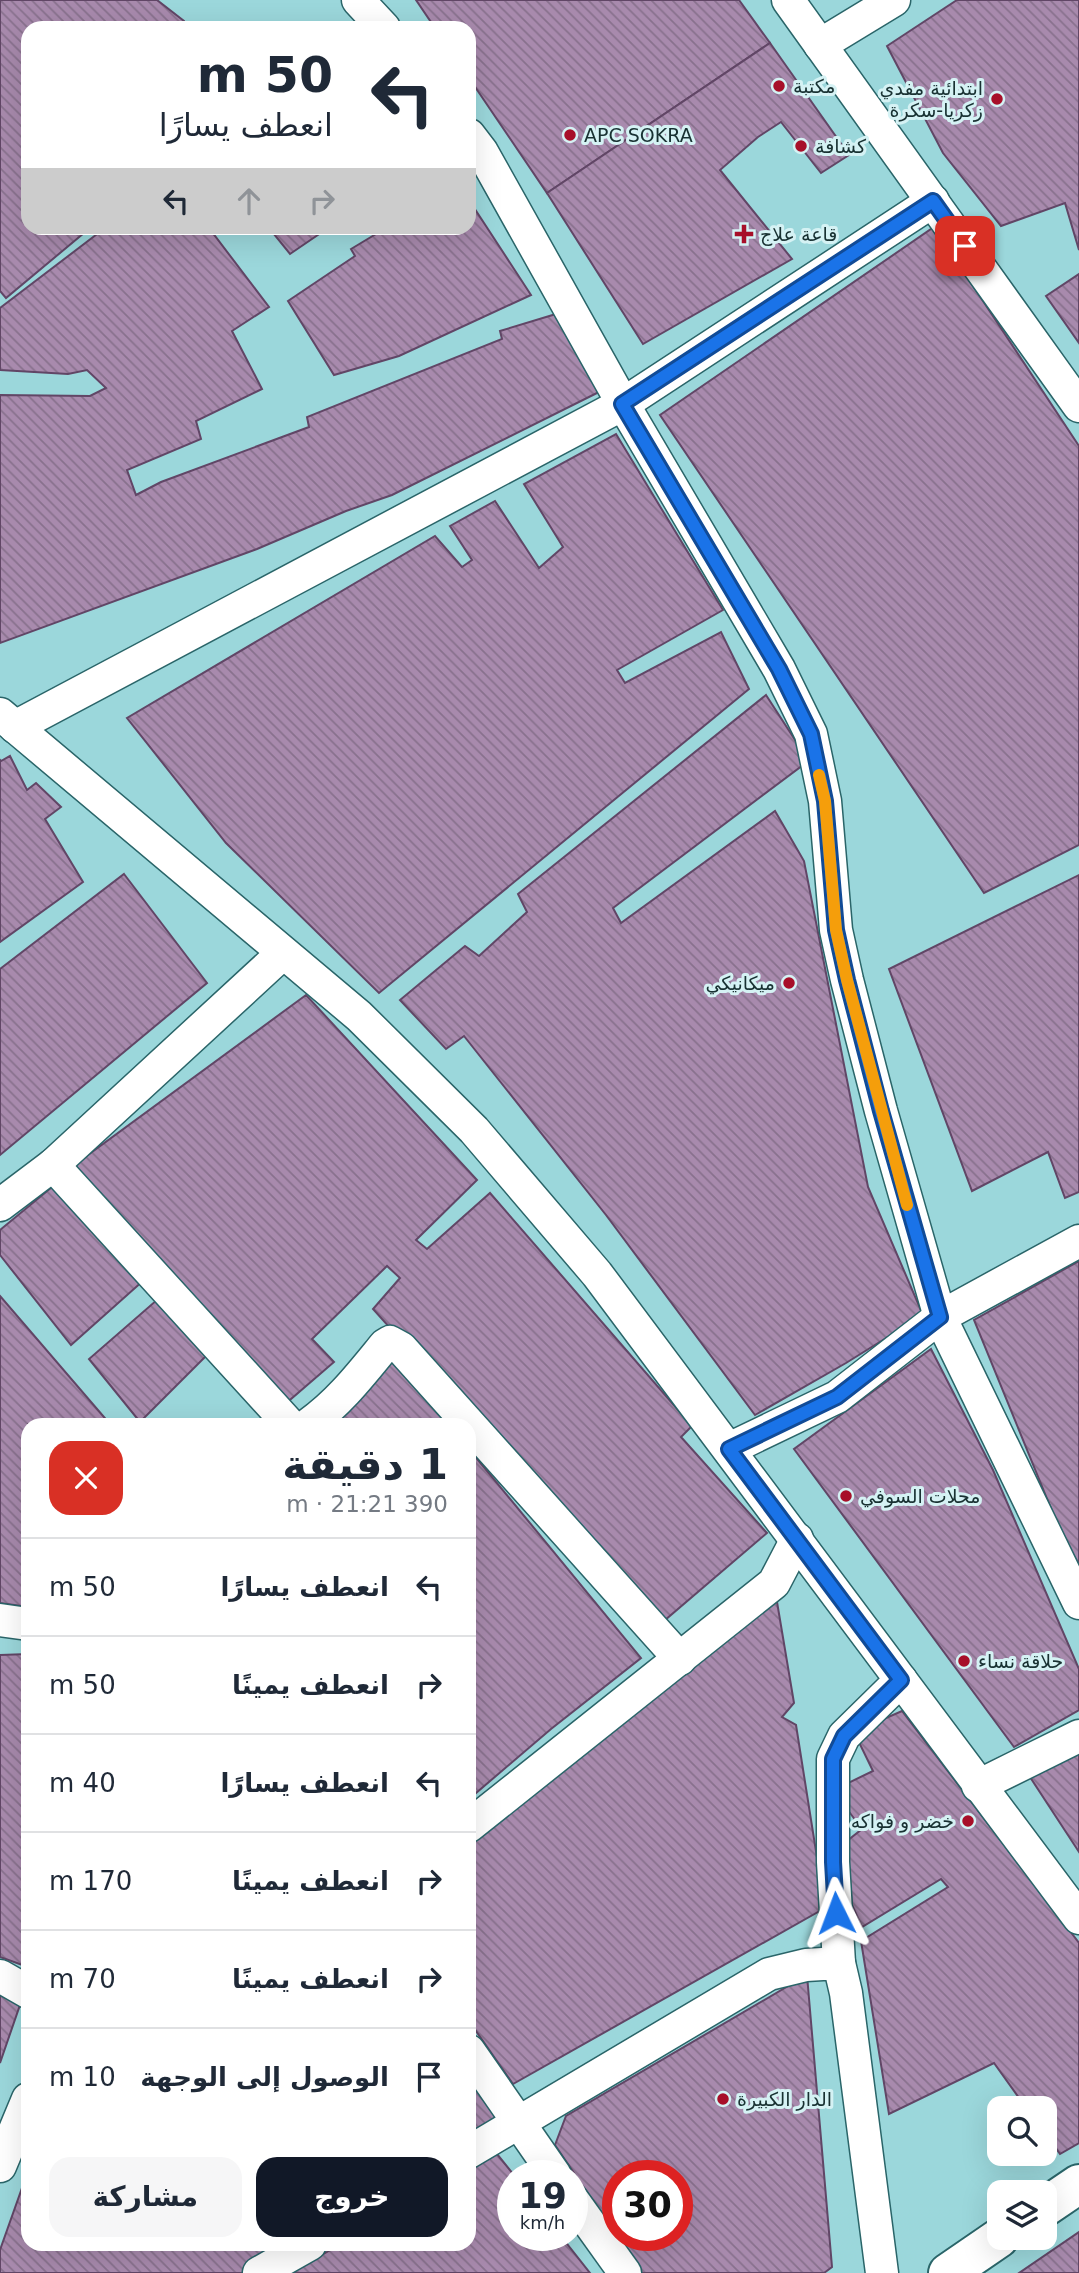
<!DOCTYPE html>
<html lang="ar">
<head>
<meta charset="utf-8">
<style>
	body { margin:0; font-family:"DejaVu Sans","Noto Naskh Arabic",sans-serif; background:#f6f6f7; color:#1f2937; direction:rtl; height:100vh; display:flex; flex-direction:column; font-size:26px; white-space:nowrap }
	* { box-sizing:border-box; margin:0 }
	p { font-size:23px; color:#747a83 }
	.icon { flex:none; width:38px; height:38px; fill:none; stroke:currentColor; stroke-width:2; stroke-linecap:round; stroke-linejoin:round }
	.map { position:relative; flex:1; overflow:hidden; direction:ltr }
	.panel { position:absolute; left:21px; top:1418px; width:455px; height:833px; display:flex; flex-direction:column; background:#fff; border-radius:21px; box-shadow:0 7px 28px #0002; direction:rtl }
	.panel>* { flex:none }
	.guide { position:absolute; left:21px; top:21px; width:455px; height:214px; border-radius:21px; box-shadow:0 7px 28px #0002; direction:rtl; background:#fff; color:#1f2937; overflow:hidden }
	.controls { position:absolute; left:987px; top:2096px; display:grid; gap:14px }
	.controls a { display:grid; place-items:center; width:70px; height:70px; border-radius:14px; background:#fff; box-shadow:0 7px 28px #0002; font-size:35px }
	.speed { position:absolute; left:497px; top:2160px; display:flex; gap:14px; font-size:35px; font-weight:700; text-align:center }
	.speed>* { display:grid; place-content:center; width:91px; height:91px; border-radius:50%; background:#fff; box-shadow:0 7px 28px #0002; line-height:1 }
	.speed small { font-size:18px; font-weight:400 }
	.speed .limit { border:10px solid #d22; background:#fff; color:#111 }
	.pin { position:absolute; display:grid; place-items:center; width:60px; height:60px; color:#fff; margin:-30px; border-radius:14px; box-shadow:0 4px 10px #0006 }
	.me { position:absolute; width:77px; margin:-38px; rotate:357deg; stroke-linejoin:round; filter:drop-shadow(0 0 5px #0008) }
	.turn { display:flex; align-items:center; gap:24px; height:147px; padding:0 28px; font-size:32px }
	.turn .icon { width:91px; height:91px; stroke-width:2.5 }
	.turn b { display:block; font-size:49px; line-height:60px }
	.lanes { display:flex; align-items:center; height:66px; padding:0 28px; background:#0003; justify-content:center; gap:35px; direction:ltr }
	.lanes .off { opacity:.35 }
	.round { display:grid; place-items:center; flex:none; width:74px; height:74px; border-radius:21px; background:#f6f6f7 }
	.summary { display:flex; align-items:center; justify-content:space-between; height:119px; padding:0 28px }
	h1 { font-size:42px; font-weight:600; line-height:52px }
	.cta { display:flex; gap:14px; margin-top:auto; padding:14px 28px }
	.cta a { flex:1; height:80px; border-radius:21px; background:#111827; color:#fff; font-size:28px; font-weight:600; line-height:80px; text-align:center }
	.cta a+a { background:#f6f6f7; color:#1f2937 }
	ul { padding:0; list-style:none }
	li { display:flex; align-items:center; gap:21px; height:98px; padding:0 28px; border-top:2px solid #e0e1e3 }
	li div { flex:1 }
	li b { display:block; font-size:26px }
	li em { font-style:normal }
	.map>svg:first-child { display:block }
	.building { fill:url(#building-back-hatch); stroke:#614666; stroke-width:2; fill-rule:evenodd }
	.lines { fill:none; stroke-linecap:round; stroke-linejoin:round }
	.street-casing { stroke:#2a6569; stroke-width:35 }
	.secondary-casing { stroke:#2a6569; stroke-width:42 }
	.street { stroke:#fff; stroke-width:32 }
	.secondary { stroke:#fff; stroke-width:38 }
	.route-casing { stroke:#114b97; stroke-width:18 }
	.route { stroke:#1a73e8; stroke-width:12 }
	.slow { stroke:#f59e0b; stroke-width:12 }
	.poi-dot { fill:#a70f29; stroke:#d5f2f4; stroke-width:2.5 }
	.labels { text-anchor:middle; stroke-width:6; stroke-linejoin:round; paint-order:stroke }
	.poi-label { font-size:19px; fill:#183132; stroke:#d5f2f4; text-anchor:start }
</style>
</head>
<body>
<div class="map">
<svg width="1079" height="2273" viewBox="0 0 1079 2273">
	<defs>
		<pattern id="building-back-hatch" width="6" height="6" patternUnits="userSpaceOnUse" patternTransform="scale(1.75)"><rect width="6" height="6" fill="#a88aad"/><path d="M-1 5l2 2M0 0l6 6M5-1l2 2" fill="none" stroke="#88718d"/></pattern>
	</defs>
	<rect width="100%" height="100%" fill="#9bd7db"/>
	<g class="building">
		<path d="M 0,0 L 157,0 L 184,21 L 184,28 L 28,28 L 28,228 L 90,228 L 6,298 L 0,291 Z"/>
		<path d="M 416,0 L 739,0 L 770,43 L 547,193 L 469,78 L 469,28 L 435,28 Z"/>
		<path d="M 957,0 L 1079,0 L 1079,250 L 1065,203 L 1001,226 L 943,153 L 887,46 Z"/>
		<path d="M 770,43 L 849,155 L 821,173 L 781,122 L 758,137 L 720,170 L 792,259 L 643,344 L 547,193 Z"/>
		<path d="M 469,200 L 531,295 L 399,356 L 334,375 L 288,301 L 355,256 L 351,249 L 386,228 L 469,228 Z"/>
		<path d="M 934,227 L 1079,446 L 1079,845 L 984,893 L 660,415 Z"/>
		<path d="M 105,228 L 209,228 L 269,307 L 232,331 L 262,389 L 196,421 L 201,439 L 127,470 L 136,495 L 161,482 L 309,427 L 307,417 L 502,339 L 500,331 L 556,314 L 603,390 L 392,495 L 346,511 L 257,549 L 0,643 L 0,395 L 90,396 L 106,388 L 87,370 L 68,374 L 0,370 L 0,308 Z"/>
		<path d="M 269,228 L 328,228 L 290,254 Z"/>
		<path d="M 1079,274 L 1079,343 L 1046,296 Z"/>
		<path d="M 616,434 L 723,610 L 617,670 L 625,683 L 721,632 L 749,689 L 379,993 L 226,843 L 127,718 L 435,536 L 462,567 L 472,560 L 450,526 L 495,501 L 539,568 L 563,547 L 524,484 Z"/>
		<path d="M 766,695 L 797,743 L 803,765 L 613,908 L 621,923 L 775,811 L 804,861 L 868,1187 L 923,1315 L 846,1363 L 755,1415 L 606,1215 L 464,1036 L 446,1049 L 400,1000 L 465,946 L 479,956 L 527,912 L 518,894 Z"/>
		<path d="M 10,756 L 27,790 L 36,783 L 61,807 L 45,819 L 83,882 L 0,942 L 0,760 L 1,761 Z"/>
		<path d="M 124,874 L 207,983 L 0,1155 L 0,969 Z"/>
		<path d="M 1079,875 L 1079,1192 L 1065,1198 L 1048,1152 L 972,1191 L 889,969 Z"/>
		<path d="M 306,995 L 477,1180 L 416,1240 L 427,1249 L 490,1193 L 692,1426 L 681,1437 L 767,1533 L 658,1626 L 373,1309 L 400,1278 L 387,1266 L 312,1339 L 334,1362 L 284,1405 L 73,1166 Z"/>
		<path d="M 52,1187 L 144,1280 L 71,1345 L 0,1255 L 0,1230 Z"/>
		<path d="M 1079,1261 L 1079,1577 L 974,1320 Z"/>
		<path d="M 0,1296 L 110,1424 L 28,1424 L 28,1607 L 0,1603 Z"/>
		<path d="M 158,1299 L 210,1352 L 140,1422 L 89,1359 Z"/>
		<path d="M 931,1349 L 993,1470 L 1079,1669 L 1079,1710 L 1014,1747 L 794,1449 Z"/>
		<path d="M 386,1355 L 448,1424 L 326,1424 Z"/>
		<path d="M 469,1449 L 641,1658 L 551,1729 L 469,1799 Z"/>
		<path d="M 775,1590 L 794,1703 L 782,1717 L 796,1725 L 825,1908 L 513,2084 L 469,2021 L 469,1846 Z"/>
		<path d="M 28,1654 L 28,1967 L 0,1957 L 0,1655 Z"/>
		<path d="M 902,1711 L 1079,1943 L 1079,2143 L 1060,2154 L 1045,2133 L 1045,2109 L 1027,2109 L 994,2063 L 889,2114 L 861,1941 L 948,1887 L 941,1879 L 862,1927 L 852,1905 L 847,1841 L 862,1829 L 847,1809 L 846,1784 L 873,1771 L 854,1732 Z"/>
		<path d="M 1079,1745 L 1079,1852 L 1028,1774 Z"/>
		<path d="M 807,1975 L 832,2267 L 824,2273 L 642,2273 L 555,2145 L 566,2116 ZM 618,2175 L 677,2175 L 677,2235 L 618,2235 Z"/>
		<path d="M 0,1994 L 21,2002 L 0,2063 Z"/>
		<path d="M 469,2073 L 507,2118 L 469,2140 Z"/>
		<path d="M 497,2154 L 514,2175 L 513,2235 L 560,2235 L 590,2273 L 290,2273 L 341,2244 L 469,2244 L 469,2170 Z"/>
		<path d="M 28,2171 L 28,2244 L 295,2244 L 246,2273 L 0,2273 L 0,2250 Z"/>
		<path d="M 1079,2232 L 1079,2273 L 1019,2273 Z"/>
	</g>
	<g class="lines">
		<defs>
			<g id="street">
				<path d="M 358,0 L 384,28"/>
				<path d="M 788,0 L 1079,406"/>
				<path d="M 820,45 L 894,0"/>
				<path d="M 469,135 L 482,152 L 623,404 L 779,669 L 811,734 L 825,801 L 836,930 L 847,980 L 881,1111 L 940,1317 L 1079,1603"/>
				<path d="M 0,714 L 359,1016 L 474,1130 L 597,1274 L 1079,1918"/>
				<path d="M 15,727 L 623,404 L 933,201"/>
				<path d="M 53,1165 L 289,1424"/>
				<path d="M 0,1205 L 53,1165 L 283,953"/>
				<path d="M 309,1424 C 339,1403 362,1373 385,1345 L 390,1342 L 401,1348 L 680,1659"/>
				<path d="M 729,1449 L 837,1397 L 940,1317 L 1079,1241"/>
				<path d="M 0,1620 L 28,1624"/>
				<path d="M 978,1786 L 1079,1736"/>
				<path d="M 469,1826 L 774,1583 L 797,1539"/>
				<path d="M 839,1963 L 833,1862 L 833,1759 L 844,1736 L 901,1680"/>
				<path d="M 0,1976 L 28,1992"/>
				<path d="M 469,2051 L 555,2175"/>
				<path d="M 469,2152 L 769,1974 L 806,1965 L 839,1963 L 846,1993 L 882,2273"/>
				<path d="M 0,2166 L 28,2099"/>
				<path d="M 572,2199 L 625,2273"/>
				<path d="M 259,2273 L 310,2244"/>
			</g>
			<g id="secondary">
				<path d="M 1045,2207 L 1079,2184"/>
				<path d="M 948,2273 L 999,2238"/>
			</g>
		</defs>
		<use href="#street" class="street-casing"/>
		<use href="#secondary" class="secondary-casing"/>
		<use href="#street" class="street"/>
		<use href="#secondary" class="secondary"/>
	</g>
	<g class="lines">
		<defs>
			<path id="route" d="M 836,1913 L 833,1862 L 833,1759 L 844,1736 L 901,1680 L 729,1449 L 837,1397 L 940,1317 L 881,1111 L 847,980 L 836,930 L 825,801 L 811,734 L 779,669 L 622,404 L 933,201 L 965,246"/>
		</defs>
		<use href="#route" class="route-casing"/>
		<use href="#route" class="route"/>
		<path class="slow" d="M 819,775 L 825,801 L 836,930 L 847,980 L 907,1205"/>
	</g>
	<g class="poi-dot">
		<circle cx="779" cy="86" r="7"/>
		<circle cx="997" cy="99" r="7"/>
		<circle cx="570" cy="135" r="7"/>
		<circle cx="801" cy="146" r="7"/>
		<path d="M740.5 223.5h7v7h7v7h-7v7h-7v-7h-7v-7h7z"/>
		<circle cx="789" cy="983" r="7"/>
		<circle cx="846" cy="1496" r="7"/>
		<circle cx="964" cy="1661" r="7"/>
		<circle cx="968" cy="1821" r="7"/>
		<circle cx="723" cy="2099" r="7"/>
	</g>
	<g class="labels">
		<g class="poi-label">
			<text x="793" y="93">مكتبة</text>
			<text x="983" y="95" text-anchor="end">ابتدائية مفدي<tspan x="983" dy="22">زكريا-سكرة</tspan></text>
			<text x="584" y="142">APC SOKRA</text>
			<text x="815" y="153">كشافة</text>
			<text x="760" y="241">قاعة علاج</text>
			<text x="775" y="990" text-anchor="end">ميكانيكي</text>
			<text x="860" y="1503">محلات السوفي</text>
			<text x="978" y="1668">حلاقة نساء</text>
			<text x="954" y="1828" text-anchor="end">خضر و فواكه</text>
			<text x="737" y="2106">الدار الكبيرة</text>
		</g>
	</g>
</svg>
<div class="controls">
<a><svg class="icon" aria-label="search" viewBox="0 0 24 24"><circle cx="10" cy="10" r="6"/><path d="M15 15l6 6"/></svg></a>
<a><svg class="icon" aria-label="layers" viewBox="0 0 24 24"><path d="M12 4l9 5-9 5-9-5zM3 14l9 5 9-5"/></svg></a>
</div>
<div class="speed"><div>19<small>km/h</small></div><div class="limit">30</div></div>
<div class="pin" style="left:965px;top:246px;background:#d93025"><svg class="icon" aria-label="arrive" viewBox="0 0 24 24"><path d="M6 21V4h12l-3 4 3 4H6"/></svg></div>
<svg class="me" style="left:836px;top:1913px" viewBox="-20 -20 40 40"><path d="M0-17L14 15 0 8-14 15z" fill="#1a73e8" stroke="#fff" stroke-width="4"/></svg>
<div class="guide">
<div class="turn"><svg class="icon" aria-label="left" viewBox="0 0 24 24"><path d="M17 20v-9H6M10 6l-5 5 5 5"/></svg><div><b>50 m</b>انعطف يسارًا</div></div>
<div class="lanes"><svg class="icon" aria-label="left" viewBox="0 0 24 24"><path d="M17 20v-9H6M10 6l-5 5 5 5"/></svg><svg class="icon off" aria-label="ahead" viewBox="0 0 24 24"><path d="M12 20V5M6 11l6-6 6 6"/></svg><svg class="icon off" aria-label="right" viewBox="0 0 24 24"><path d="M7 20v-9h11M14 6l5 5-5 5"/></svg></div>
</div>
<section class="panel">
<div class="summary"><div><h1>1 دقيقة</h1><p>390 m · 21:21</p></div><a class="round" style="background:#d93025;color:#fff"><svg class="icon" aria-label="close" viewBox="0 0 24 24"><path d="M6 6l12 12M18 6L6 18"/></svg></a></div>
<ul>
<li><svg class="icon" aria-label="left" viewBox="0 0 24 24"><path d="M17 20v-9H6M10 6l-5 5 5 5"/></svg><div><b>انعطف يسارًا</b></div><em>50 m</em></li>
<li><svg class="icon" aria-label="right" viewBox="0 0 24 24"><path d="M7 20v-9h11M14 6l5 5-5 5"/></svg><div><b>انعطف يمينًا</b></div><em>50 m</em></li>
<li><svg class="icon" aria-label="left" viewBox="0 0 24 24"><path d="M17 20v-9H6M10 6l-5 5 5 5"/></svg><div><b>انعطف يسارًا</b></div><em>40 m</em></li>
<li><svg class="icon" aria-label="right" viewBox="0 0 24 24"><path d="M7 20v-9h11M14 6l5 5-5 5"/></svg><div><b>انعطف يمينًا</b></div><em>170 m</em></li>
<li><svg class="icon" aria-label="right" viewBox="0 0 24 24"><path d="M7 20v-9h11M14 6l5 5-5 5"/></svg><div><b>انعطف يمينًا</b></div><em>70 m</em></li>
<li><svg class="icon" aria-label="arrive" viewBox="0 0 24 24"><path d="M6 21V4h12l-3 4 3 4H6"/></svg><div><b>الوصول إلى الوجهة</b></div><em>10 m</em></li>
</ul>
<div class="cta"><a>خروج</a><a>مشاركة</a></div>
</section>
</div>
</body>
</html>
